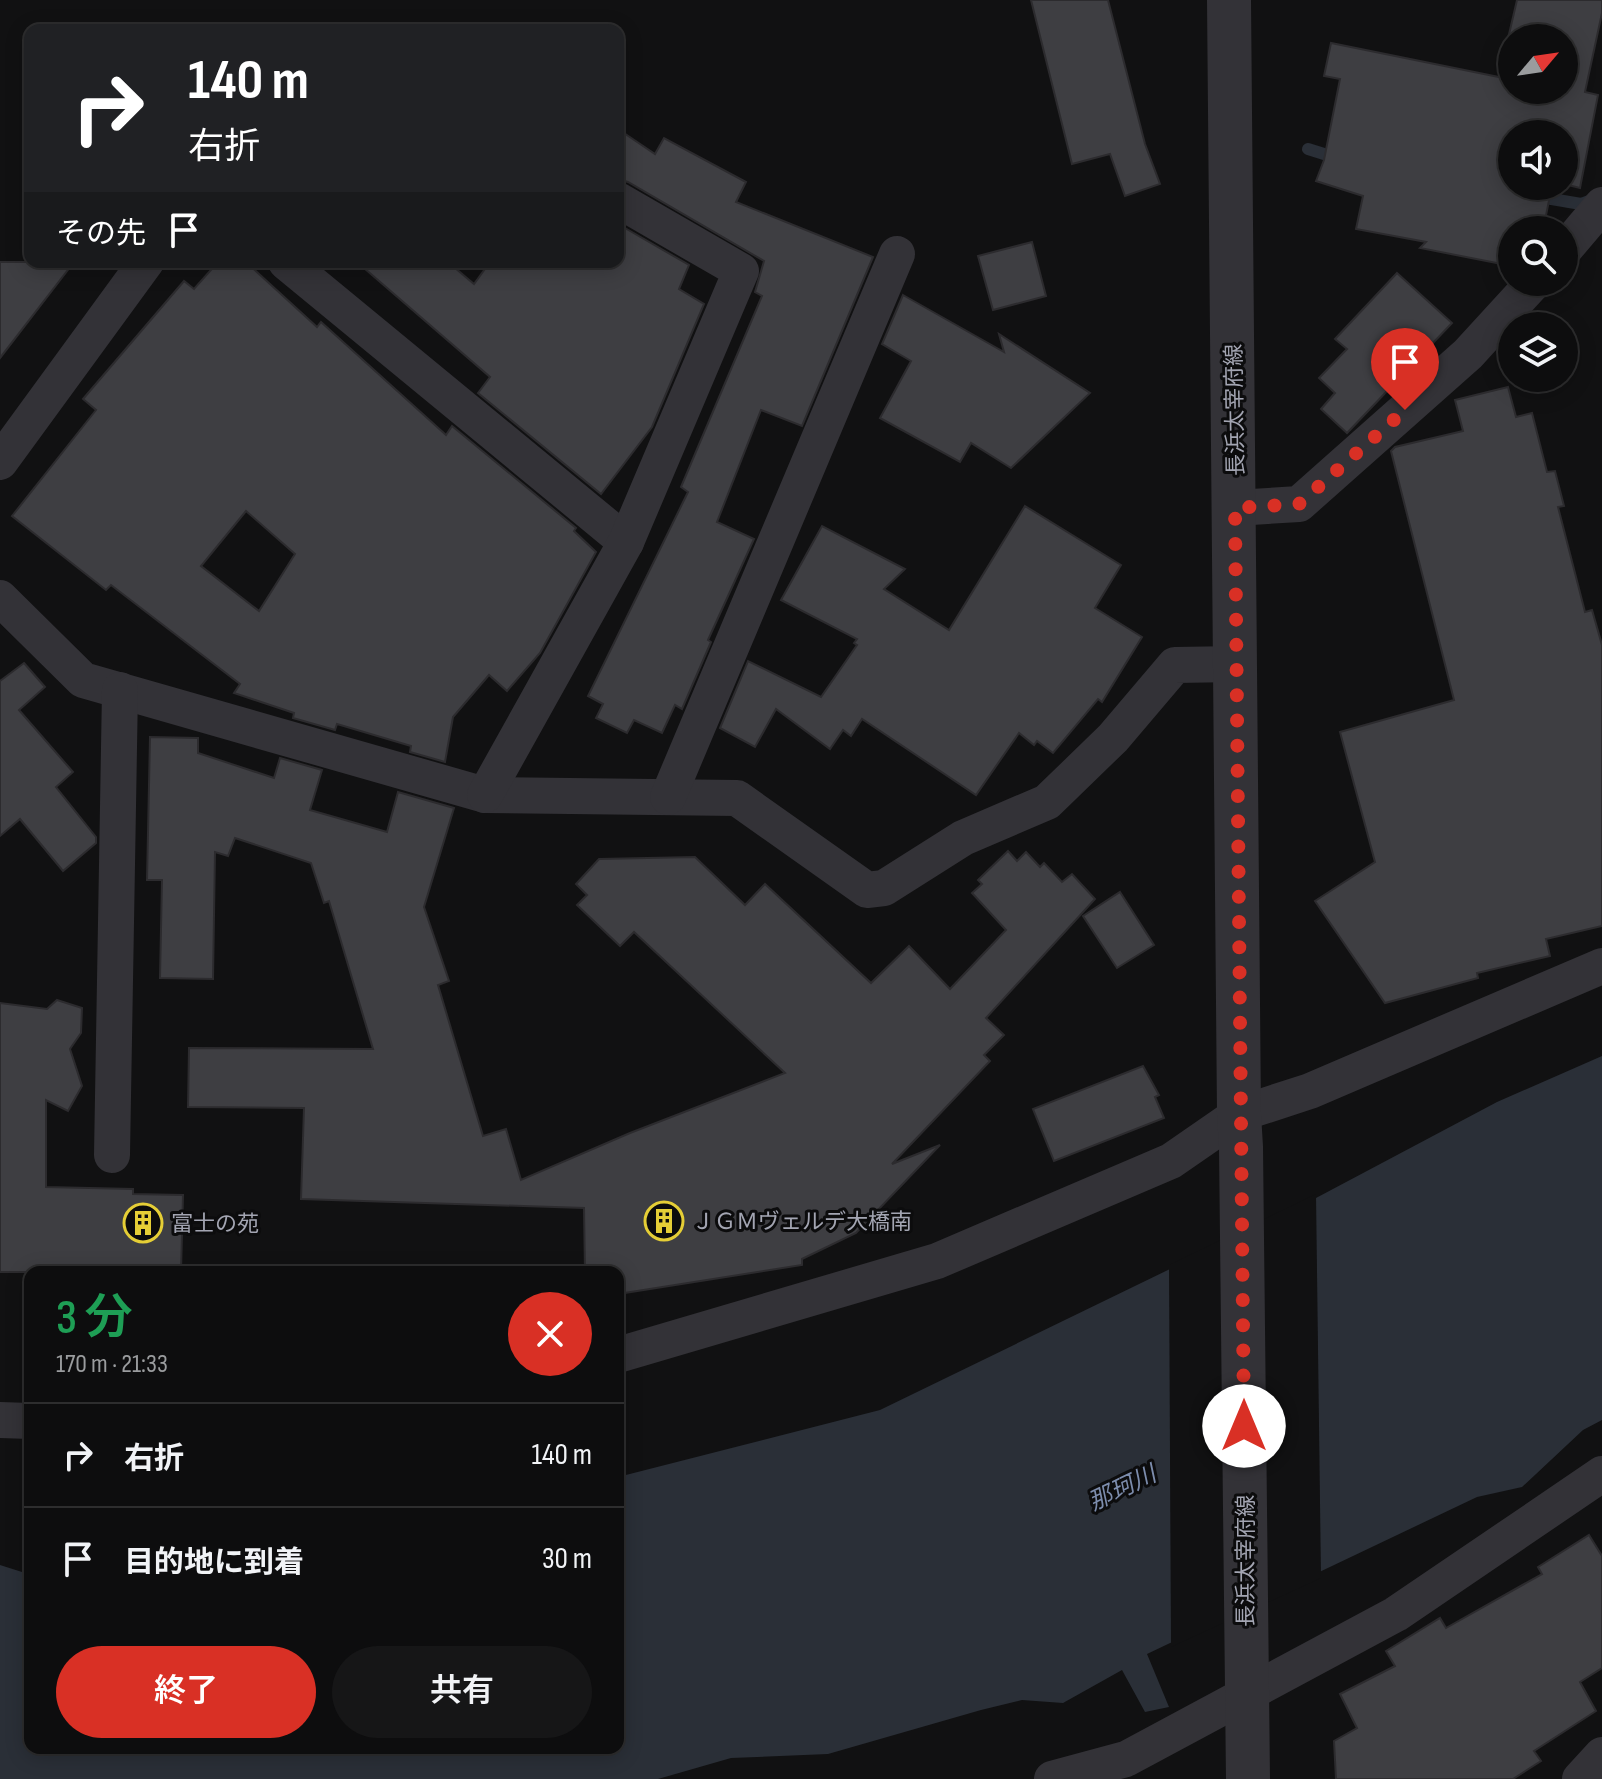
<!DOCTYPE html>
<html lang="ja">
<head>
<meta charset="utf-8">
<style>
	body { margin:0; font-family:"Sofia Sans Condensed","Noto Sans JP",sans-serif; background:#161617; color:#f1f3f6; height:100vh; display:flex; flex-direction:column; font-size:30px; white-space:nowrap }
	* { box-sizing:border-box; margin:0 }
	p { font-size:26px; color:#9a9c9e }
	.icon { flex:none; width:44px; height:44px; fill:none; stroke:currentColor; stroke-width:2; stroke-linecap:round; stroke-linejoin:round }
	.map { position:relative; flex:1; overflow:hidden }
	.panel { position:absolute; left:24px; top:1266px; width:600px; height:488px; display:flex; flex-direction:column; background:#0d0d0e; border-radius:16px; box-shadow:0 4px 20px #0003,0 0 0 2px #2d2d2e }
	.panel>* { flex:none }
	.hud { position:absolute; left:24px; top:24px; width:600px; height:244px; border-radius:16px; box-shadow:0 4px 20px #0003,0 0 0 2px #2d2d2e; background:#202124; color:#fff; overflow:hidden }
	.needle { width:52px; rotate:61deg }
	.controls { position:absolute; left:1498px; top:24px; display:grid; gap:16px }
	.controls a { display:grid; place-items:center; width:80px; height:80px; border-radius:50%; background:#0d0d0e; box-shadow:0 4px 20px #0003,0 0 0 2px #2d2d2e; font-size:40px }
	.pin { position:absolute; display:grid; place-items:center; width:68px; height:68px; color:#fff; margin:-82px -34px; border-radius:50% 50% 50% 0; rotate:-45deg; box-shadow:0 0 8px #0007 }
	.pin .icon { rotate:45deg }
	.me { position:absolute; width:88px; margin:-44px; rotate:0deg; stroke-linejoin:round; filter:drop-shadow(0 0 6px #0008) }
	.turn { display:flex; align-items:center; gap:28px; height:168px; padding:0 32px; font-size:36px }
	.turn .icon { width:104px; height:104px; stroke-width:2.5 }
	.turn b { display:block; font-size:56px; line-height:68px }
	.then { display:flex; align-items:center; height:76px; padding:0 32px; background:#0003; gap:16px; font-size:30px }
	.round { display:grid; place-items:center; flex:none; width:84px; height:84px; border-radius:42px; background:#161617 }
	.summary { display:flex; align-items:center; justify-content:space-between; height:136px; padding:0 32px }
	h1 { font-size:48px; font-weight:600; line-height:60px; color:#1e9e55 }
	.primary-button { display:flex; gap:16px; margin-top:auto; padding:16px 32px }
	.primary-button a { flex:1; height:92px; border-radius:48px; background:#d93025; color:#fff; font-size:32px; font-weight:600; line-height:92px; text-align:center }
	.primary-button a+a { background:#161617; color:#f1f3f6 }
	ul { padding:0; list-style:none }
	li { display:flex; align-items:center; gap:24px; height:104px; padding:0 32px; border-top:2px solid #2d2d2e }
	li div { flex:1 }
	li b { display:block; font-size:30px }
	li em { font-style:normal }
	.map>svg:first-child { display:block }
	.water { fill:#2a2f37 }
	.pier { fill:#111112 }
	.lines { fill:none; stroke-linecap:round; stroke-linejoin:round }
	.stream { stroke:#2a2f37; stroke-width:12 }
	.building { fill:#3e3e42; stroke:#2c2b2e; stroke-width:2; fill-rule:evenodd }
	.minor { stroke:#333237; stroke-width:36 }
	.tertiary { stroke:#333237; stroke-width:44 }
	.route { stroke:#d93025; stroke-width:14; stroke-dasharray:0 25.2 }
	.labels { text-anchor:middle; stroke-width:6; stroke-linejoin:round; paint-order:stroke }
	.street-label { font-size:22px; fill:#a3a5b2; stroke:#0c0c0d }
	.poi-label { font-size:22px; fill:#a3a5b2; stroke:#0c0c0d; text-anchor:start }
	.water-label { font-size:24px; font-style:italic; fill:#7c8cac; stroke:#0c0c0d }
</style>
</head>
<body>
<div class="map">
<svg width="1602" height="1779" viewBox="0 0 1602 1779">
	<rect width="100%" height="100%" fill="#111112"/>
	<path class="water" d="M 1602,1056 L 1602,1420 L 1583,1430 L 1522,1487 L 1477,1497 L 1147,1654 L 1169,1707 L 1145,1712 L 1122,1670 L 1063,1703 L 1022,1700 L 981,1710 L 828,1754 L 731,1758 L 658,1779 L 0,1779 L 0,1565 L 22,1572 L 30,1570 L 30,1748 L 618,1748 L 618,1477 L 880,1410 L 1316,1198 L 1497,1102 Z"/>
	<path class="pier" d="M 1316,1194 L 1321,1578 L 1171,1647 L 1169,1265 Z"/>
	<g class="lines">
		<g class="stream">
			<path d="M 1308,149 L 1340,159"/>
			<path d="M 1534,196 L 1581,204 L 1594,199"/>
		</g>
	</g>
	<g class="building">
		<path d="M 1031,0 L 1108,0 L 1145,144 L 1160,184 L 1125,196 L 1110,154 L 1072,164 Z"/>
		<path d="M 1517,0 L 1602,0 L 1602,13 L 1585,92 L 1598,95 L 1580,188 L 1564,184 L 1564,134 L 1512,134 L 1512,186 L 1552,186 L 1543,230 L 1512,230 L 1512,266 L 1420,248 L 1426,242 L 1356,229 L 1363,196 L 1316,181 L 1324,160 L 1340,79 L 1324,76 L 1331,43 L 1499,77 ZM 1512,38 L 1564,38 L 1564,90 L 1512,90 Z"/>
		<path d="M 618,129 L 655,154 L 664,138 L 746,182 L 736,202 L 873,257 L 802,426 L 761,410 L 717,522 L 754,539 L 708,640 L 711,642 L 682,709 L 675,705 L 662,733 L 634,720 L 627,733 L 596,718 L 603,704 L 588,696 L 688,492 L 681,487 L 762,296 L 755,292 L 764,261 L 628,182 L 618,179 Z"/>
		<path d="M 618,224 L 689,265 L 679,289 L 704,304 L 652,427 L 601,494 L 478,393 L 490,377 L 357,262 L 448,262 L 474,284 L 490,262 L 618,262 Z"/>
		<path d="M 1032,242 L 1046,296 L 993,310 L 978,256 Z"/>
		<path d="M 0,262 L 74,262 L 0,358 Z"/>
		<path d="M 218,262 L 246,262 L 317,327 L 321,322 L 446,435 L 452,426 L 576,528 L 574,531 L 596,552 L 540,653 L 507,691 L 489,675 L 453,717 L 445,762 L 410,752 L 411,746 L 337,724 L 335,730 L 293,718 L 294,713 L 234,693 L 240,684 L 111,585 L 106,590 L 12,516 L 96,410 L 83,399 L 184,281 L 194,289 ZM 246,511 L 295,554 L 259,611 L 201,566 Z"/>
		<path d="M 1397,273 L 1452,323 L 1347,433 L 1321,409 L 1335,393 L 1319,378 L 1347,349 L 1335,339 Z"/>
		<path d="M 903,295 L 1004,352 L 999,334 L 1090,393 L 1011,468 L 971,443 L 960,462 L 880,418 L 911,361 L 882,344 Z"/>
		<path d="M 1508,387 L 1516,417 L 1532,413 L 1547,472 L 1555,471 L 1564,506 L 1558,507 L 1585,612 L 1592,610 L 1602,645 L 1602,926 L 1546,939 L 1550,956 L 1477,973 L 1478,978 L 1385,1003 L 1315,901 L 1375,862 L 1340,732 L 1454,700 L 1391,451 L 1395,447 L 1463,431 L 1455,400 Z"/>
		<path d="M 1025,506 L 1121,565 L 1095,608 L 1142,637 L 1102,702 L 1098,699 L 1053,753 L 1037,741 L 1034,745 L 1019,733 L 976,795 L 862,719 L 851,736 L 843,730 L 830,749 L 776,709 L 755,747 L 720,728 L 748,661 L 821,697 L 857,645 L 854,643 L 857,639 L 781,600 L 822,526 L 905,569 L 884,589 L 949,630 Z"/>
		<path d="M 24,663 L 45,687 L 19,710 L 73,772 L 56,787 L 96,837 L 96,843 L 63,871 L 20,819 L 0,836 L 0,681 Z"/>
		<path d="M 150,737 L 198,738 L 198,753 L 274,778 L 280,758 L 322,770 L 310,810 L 387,832 L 398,792 L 454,808 L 424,907 L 449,981 L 438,985 L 483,1136 L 506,1129 L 521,1180 L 630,1133 L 785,1073 L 634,932 L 620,946 L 577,905 L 587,895 L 576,884 L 599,859 L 695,857 L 745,905 L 765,884 L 871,983 L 909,946 L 950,989 L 1006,930 L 972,893 L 982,884 L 978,880 L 1008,851 L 1017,861 L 1026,852 L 1040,867 L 1044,863 L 1062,882 L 1072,874 L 1095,899 L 986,1018 L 1004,1035 L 984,1055 L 990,1061 L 892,1164 L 940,1145 L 856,1233 L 802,1259 L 802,1265 L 618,1294 L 618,1272 L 585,1272 L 584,1208 L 301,1199 L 304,1108 L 188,1107 L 189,1048 L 373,1049 L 329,901 L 324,903 L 311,863 L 235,838 L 228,856 L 215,852 L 213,979 L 160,978 L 162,880 L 147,880 Z"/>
		<path d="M 1120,892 L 1154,945 L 1117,968 L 1083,916 Z"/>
		<path d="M 57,1000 L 82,1008 L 81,1033 L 70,1049 L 82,1086 L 68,1111 L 46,1100 L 46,1187 L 133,1189 L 133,1194 L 183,1195 L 181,1272 L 0,1272 L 0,1003 L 47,1009 Z"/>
		<path d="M 1143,1066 L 1159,1095 L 1155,1097 L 1164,1118 L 1054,1161 L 1033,1109 Z"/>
		<path d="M 1589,1535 L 1602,1556 L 1602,1668 L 1580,1682 L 1596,1711 L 1534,1751 L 1541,1761 L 1513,1779 L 1336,1779 L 1334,1741 L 1357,1728 L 1340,1694 L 1395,1666 L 1386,1651 L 1440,1618 L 1446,1628 L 1542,1574 L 1538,1567 Z"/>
	</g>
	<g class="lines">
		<g class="minor">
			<path d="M 1564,250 L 1602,205"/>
			<path d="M 286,262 L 626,542"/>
			<path d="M 0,462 L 146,262"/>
			<path d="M 1235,508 L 1299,504 L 1468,354 L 1534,282"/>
			<path d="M 0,598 L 83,680 L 485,795 L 737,798 L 867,890 L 884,888 L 963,838 L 1047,802 L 1113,738 L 1175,665 L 1237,664"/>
			<path d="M 485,795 L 626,542 L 741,271 L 618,200"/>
			<path d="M 668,797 L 897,254"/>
			<path d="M 112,1155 L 120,690"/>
			<path d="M 618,1355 L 937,1261 L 1171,1161 L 1239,1114 L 1310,1091 L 1602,966"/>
			<path d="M 0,1420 L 30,1421"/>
			<path d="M 1052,1779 L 1126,1759 L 1396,1614 L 1602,1474"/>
			<path d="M 1580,1779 L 1602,1755"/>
		</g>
		<path class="tertiary" d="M 1229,0 L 1239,1114 L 1241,1147 L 1248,1779"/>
	</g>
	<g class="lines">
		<path class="route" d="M 1244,1426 L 1235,508 L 1299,504 L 1405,410"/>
	</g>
	<defs>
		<symbol id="building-ring" viewBox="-11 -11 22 22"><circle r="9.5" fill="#0c0c0d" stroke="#e5ce36" stroke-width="1.5"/><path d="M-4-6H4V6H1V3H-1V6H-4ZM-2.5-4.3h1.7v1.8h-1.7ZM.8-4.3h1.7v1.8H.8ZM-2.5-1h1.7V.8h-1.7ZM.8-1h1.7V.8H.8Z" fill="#e5ce36"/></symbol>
	</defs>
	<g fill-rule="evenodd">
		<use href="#building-ring" x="642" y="1199" width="44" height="44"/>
		<use href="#building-ring" x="121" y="1201" width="44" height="44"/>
	</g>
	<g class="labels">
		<g class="street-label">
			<text transform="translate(1234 410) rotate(-91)" y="8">長浜太宰府線</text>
			<text transform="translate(1245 1561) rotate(-90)" y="8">長浜太宰府線</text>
		</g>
		<g class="poi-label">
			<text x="692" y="1229">ＪＧＭヴェルデ大橋南</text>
			<text x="171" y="1231">富士の苑</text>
		</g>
		<g class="water-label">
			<text transform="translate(1122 1488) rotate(-26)" y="8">那珂川</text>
		</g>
	</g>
</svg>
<div class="controls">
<a><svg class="needle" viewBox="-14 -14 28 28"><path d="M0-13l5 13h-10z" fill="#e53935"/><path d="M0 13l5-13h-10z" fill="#9a9c9e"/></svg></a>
<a><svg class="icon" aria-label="sound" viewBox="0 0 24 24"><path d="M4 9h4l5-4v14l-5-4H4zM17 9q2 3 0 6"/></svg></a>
<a><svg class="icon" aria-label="search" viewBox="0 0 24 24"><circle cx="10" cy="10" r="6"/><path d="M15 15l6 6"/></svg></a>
<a><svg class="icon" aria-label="layers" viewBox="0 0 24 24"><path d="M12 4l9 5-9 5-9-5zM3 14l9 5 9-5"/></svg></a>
</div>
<div class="pin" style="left:1405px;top:410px;background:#d93025"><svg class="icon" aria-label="arrive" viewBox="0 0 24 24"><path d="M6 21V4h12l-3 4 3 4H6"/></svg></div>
<svg class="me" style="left:1244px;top:1426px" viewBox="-20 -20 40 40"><circle r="19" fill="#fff"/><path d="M0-13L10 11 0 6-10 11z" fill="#d93025"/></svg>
<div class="hud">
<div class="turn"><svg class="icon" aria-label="right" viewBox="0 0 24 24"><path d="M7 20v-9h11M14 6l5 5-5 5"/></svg><div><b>140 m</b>右折</div></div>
<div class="then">その先<svg class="icon" aria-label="arrive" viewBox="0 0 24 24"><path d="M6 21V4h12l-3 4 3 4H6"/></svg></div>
</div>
<section class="panel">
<div class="summary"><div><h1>3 分</h1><p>170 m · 21:33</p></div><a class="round" style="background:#d93025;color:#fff"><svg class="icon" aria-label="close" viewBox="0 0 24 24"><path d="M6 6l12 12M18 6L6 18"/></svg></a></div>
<ul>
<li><svg class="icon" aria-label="right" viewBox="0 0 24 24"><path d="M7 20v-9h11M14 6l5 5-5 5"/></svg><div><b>右折</b></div><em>140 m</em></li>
<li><svg class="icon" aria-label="arrive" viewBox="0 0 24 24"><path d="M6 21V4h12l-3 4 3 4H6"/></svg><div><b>目的地に到着</b></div><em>30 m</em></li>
</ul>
<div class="primary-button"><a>終了</a><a>共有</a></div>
</section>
</div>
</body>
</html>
